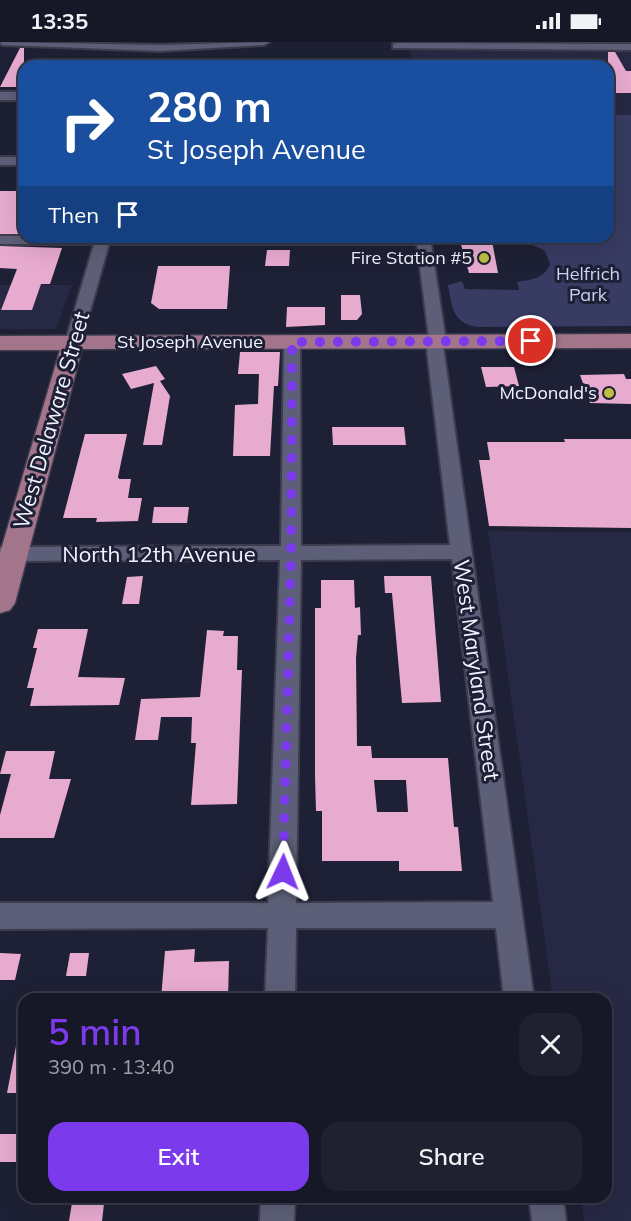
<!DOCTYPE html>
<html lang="en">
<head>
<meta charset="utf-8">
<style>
	body { margin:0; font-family:Mulish,sans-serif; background:#1f2130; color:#f1f3f6; height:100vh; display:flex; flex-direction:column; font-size:22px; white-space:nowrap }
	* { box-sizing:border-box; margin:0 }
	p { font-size:20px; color:#9ea0a8 }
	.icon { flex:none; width:33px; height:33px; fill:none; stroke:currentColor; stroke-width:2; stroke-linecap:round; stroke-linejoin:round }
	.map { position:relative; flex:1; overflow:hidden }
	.panel { position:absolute; left:18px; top:951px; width:594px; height:210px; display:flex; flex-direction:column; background:#161828; border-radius:18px; box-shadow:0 6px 24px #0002,0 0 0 2px #353745 }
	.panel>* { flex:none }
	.hud { position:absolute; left:18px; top:18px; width:596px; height:183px; border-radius:18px; box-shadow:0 6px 24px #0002,0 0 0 2px #353745; background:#1a4fa0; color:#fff; overflow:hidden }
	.pin { position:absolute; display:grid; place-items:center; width:51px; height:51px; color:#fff; margin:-26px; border:3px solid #fff; border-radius:50%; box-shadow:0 2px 6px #0007 }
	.me { position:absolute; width:66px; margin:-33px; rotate:2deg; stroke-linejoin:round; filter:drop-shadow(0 0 4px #0008) }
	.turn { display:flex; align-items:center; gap:21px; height:126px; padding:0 30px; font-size:27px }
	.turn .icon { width:78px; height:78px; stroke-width:2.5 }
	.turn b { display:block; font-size:42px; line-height:51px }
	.then { display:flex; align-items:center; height:57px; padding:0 30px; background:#0003; gap:12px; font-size:22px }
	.round { display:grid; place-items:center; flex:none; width:63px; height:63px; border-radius:18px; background:#1f2130 }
	.overview { display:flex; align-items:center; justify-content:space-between; height:102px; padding:0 30px }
	h1 { font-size:36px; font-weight:600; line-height:45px; color:#7c3aed }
	.primary-button { display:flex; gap:12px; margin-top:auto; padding:12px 30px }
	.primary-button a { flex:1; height:69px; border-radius:18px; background:#7c3aed; color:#fff; font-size:24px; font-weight:600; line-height:69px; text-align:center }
	.primary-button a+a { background:#1f2130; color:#f1f3f6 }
	.status { display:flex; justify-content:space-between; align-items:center; height:42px; padding:0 30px; background:#161828; direction:ltr }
	.status svg { height:16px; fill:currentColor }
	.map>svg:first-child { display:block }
	.built { fill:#272843 }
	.green { fill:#383b62 }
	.building { fill:#e8abd0; fill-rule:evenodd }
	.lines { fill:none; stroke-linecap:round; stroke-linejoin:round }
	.minor-casing { stroke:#3c3c4e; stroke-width:4 }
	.major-casing { stroke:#3c3c4e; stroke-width:3 }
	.minor { fill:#5c5f77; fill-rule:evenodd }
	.major { fill:#a3758a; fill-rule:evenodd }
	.route { stroke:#7c3aed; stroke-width:10; stroke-dasharray:0 18 }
	.poi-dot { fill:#bfbe42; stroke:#1e2035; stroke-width:2 }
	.labels { text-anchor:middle; stroke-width:6; stroke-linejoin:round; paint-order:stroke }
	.far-poi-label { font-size:18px; fill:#f2f3ff; stroke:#1e2035; text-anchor:end }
	.far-park-label { font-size:18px; fill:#cdd1f2; stroke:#1e2035 }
	.far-street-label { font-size:18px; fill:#f2f3ff; stroke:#1e2035 }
	.street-label { font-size:22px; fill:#f2f3ff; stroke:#1e2035 }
</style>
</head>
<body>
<div class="status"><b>13:35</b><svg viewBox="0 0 49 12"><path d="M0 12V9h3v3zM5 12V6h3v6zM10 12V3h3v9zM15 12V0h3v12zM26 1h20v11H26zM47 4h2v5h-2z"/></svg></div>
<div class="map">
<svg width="631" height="1179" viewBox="0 0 631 1179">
	<rect width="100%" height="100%" fill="#1e2035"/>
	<g class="built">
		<path d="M 409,7 L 631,7 L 631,73 L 608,73 L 608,24 L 412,24 Z"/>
		<path d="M 0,243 L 72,243 L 56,287 L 0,287 Z"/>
		<path d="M 488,489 L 631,490 L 631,1179 L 584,1179 L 581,1155 L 606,1155 L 606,957 L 553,957 Z"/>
	</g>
	<path class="green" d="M 608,73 L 631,73 L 631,284 L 477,285 C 452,281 452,264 448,243 L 462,239 L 465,247 L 519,248 L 517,240 C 531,238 546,236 550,221 L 544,208 L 516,196 L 450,198 L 440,195 L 608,195 Z"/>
	<g class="building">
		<path d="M 20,6 L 24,6 L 24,45 L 0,45 Z"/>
		<path d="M 608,10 L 615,10 L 626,29 L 631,29 L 631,51 L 608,51 Z"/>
		<rect x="0" y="149" width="24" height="43"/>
		<path d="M 460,199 L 492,199 L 498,231 L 469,231 Z"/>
		<path d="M 0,204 L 62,206 L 50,242 L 41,242 L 32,268 L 1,268 L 17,227 L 0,226 Z"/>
		<path d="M 267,208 L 290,208 L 289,224 L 265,224 Z"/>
		<path d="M 158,224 L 230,224 L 227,267 L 159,267 L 151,261 Z"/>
		<path d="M 341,253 L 360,253 L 362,272 L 357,278 L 341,278 Z"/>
		<path d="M 287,265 L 325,265 L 325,283 L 286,285 Z"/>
		<path d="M 240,310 L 280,310 L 278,344 L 274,344 L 270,414 L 233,414 L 235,363 L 258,362 L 259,332 L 238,332 Z"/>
		<path d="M 156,324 L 165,337 L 160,339 L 170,354 L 162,403 L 143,403 L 154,341 L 131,347 L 122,332 Z"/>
		<path d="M 481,325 L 514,325 L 519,344 L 486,345 Z"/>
		<path d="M 624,332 L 626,337 L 631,337 L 631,362 L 590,361 L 580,333 Z"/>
		<path d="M 332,385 L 404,385 L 406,403 L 333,403 Z"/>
		<path d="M 85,392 L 127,392 L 118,435 L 119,437 L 131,437 L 128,456 L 142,456 L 138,479 L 96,480 L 97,476 L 63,476 Z"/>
		<path d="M 564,397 L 631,397 L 631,486 L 489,484 L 479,418 L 490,418 L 487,400 L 565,400 Z"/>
		<path d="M 154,465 L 189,465 L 187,481 L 152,481 Z"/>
		<path d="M 143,534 L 139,562 L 122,562 L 127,535 Z"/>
		<path d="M 384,534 L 431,534 L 441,660 L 402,661 L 392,551 L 385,551 Z"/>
		<path d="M 321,538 L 354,538 L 355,566 L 360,565 L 361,593 L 358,593 L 356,616 L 357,704 L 371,704 L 372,716 L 448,716 L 454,785 L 458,785 L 462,829 L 399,829 L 399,819 L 322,819 L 322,769 L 316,769 L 315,734 L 315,566 L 321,566 ZM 374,738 L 406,738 L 408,770 L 377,770 Z"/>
		<path d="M 38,587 L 88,587 L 78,635 L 125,636 L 119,663 L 30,664 L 34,646 L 27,646 L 37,606 L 33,606 Z"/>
		<path d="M 207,588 L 224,589 L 223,594 L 238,594 L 237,628 L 242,628 L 237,762 L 191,763 L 196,701 L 191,701 L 192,675 L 161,675 L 158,698 L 135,698 L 141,657 L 200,655 Z"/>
		<path d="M 6,709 L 55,709 L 49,737 L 71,737 L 54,796 L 0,796 L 0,773 L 11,732 L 0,732 Z"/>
		<path d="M 195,907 L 194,920 L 229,919 L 228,957 L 161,957 L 165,909 Z"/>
		<path d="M 0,911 L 21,912 L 15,938 L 0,938 Z"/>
		<path d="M 70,911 L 89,911 L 86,934 L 66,934 Z"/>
		<path d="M 16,1004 L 24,1004 L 24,1051 L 7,1051 Z"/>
		<path d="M 0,1092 L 24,1092 L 22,1120 L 0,1120 Z"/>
		<path d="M 72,1161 L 104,1162 L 102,1179 L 69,1179 Z"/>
	</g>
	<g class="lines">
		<defs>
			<g id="minor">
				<path d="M 0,0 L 160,3 L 269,0 L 264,3 L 160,9 L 2,3 Z"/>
				<path d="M 397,1 L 631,2 L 631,8 L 393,6 L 393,2 Z"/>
				<rect x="0" y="50" width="24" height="8"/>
				<rect x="0" y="115" width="24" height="8"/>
				<path d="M 0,194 L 430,195 L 446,299 L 443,303 L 534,957 L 504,957 L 496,886 L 296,886 L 295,957 L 265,957 L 268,886 L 0,887 L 0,861 L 268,861 L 280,518 L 0,519 L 0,505 L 281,504 L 284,300 L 292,295 L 300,300 L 301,504 L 450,503 L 426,300 L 429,296 L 417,202 L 109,202 L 81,301 L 73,306 L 65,301 L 94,202 L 0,202 ZM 452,517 L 493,860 L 296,861 L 301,518 Z"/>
				<path d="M 261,1155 L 295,1155 L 294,1179 L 260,1179 Z"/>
				<path d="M 529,1155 L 563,1155 L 566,1179 L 532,1179 Z"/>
			</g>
			<path id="major" d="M 631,292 L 631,306 L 82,307 L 15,561 L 10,568 L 0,571 L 0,511 L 60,308 L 0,308 L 0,294 Z"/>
		</defs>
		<use href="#minor" class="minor-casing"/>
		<use href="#major" class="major-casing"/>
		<use href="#minor" class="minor"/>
		<use href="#major" class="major"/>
	</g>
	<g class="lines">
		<path class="route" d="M 283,830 L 291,511 L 292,300 L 531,299"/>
	</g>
	<g class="poi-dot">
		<circle cx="484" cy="216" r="6"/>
		<circle cx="609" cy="351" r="6"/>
	</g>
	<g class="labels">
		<g class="far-poi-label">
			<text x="472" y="222">Fire Station #5</text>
			<text x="597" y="357">McDonald's</text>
		</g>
		<g class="far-park-label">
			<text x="588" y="238">Helfrich<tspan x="588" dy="21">Park</tspan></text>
		</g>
		<g class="far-street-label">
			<text x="190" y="306">St Joseph Avenue</text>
		</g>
		<g class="street-label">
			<text transform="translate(51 378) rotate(-74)" y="8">West Delaware Street</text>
			<text x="159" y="520">North 12th Avenue</text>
			<text transform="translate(477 628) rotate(82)" y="8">West Maryland Street</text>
		</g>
	</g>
</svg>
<div class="pin" style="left:531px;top:299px;background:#d93025"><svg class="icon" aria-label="arrive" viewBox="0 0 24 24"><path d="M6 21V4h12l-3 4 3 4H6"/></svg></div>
<svg class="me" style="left:283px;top:830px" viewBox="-20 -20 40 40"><path d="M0-17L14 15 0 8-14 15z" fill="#7c3aed" stroke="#fff" stroke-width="4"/></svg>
<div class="hud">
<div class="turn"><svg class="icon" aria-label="right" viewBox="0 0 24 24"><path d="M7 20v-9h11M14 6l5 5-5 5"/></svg><div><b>280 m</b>St Joseph Avenue</div></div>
<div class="then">Then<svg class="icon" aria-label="arrive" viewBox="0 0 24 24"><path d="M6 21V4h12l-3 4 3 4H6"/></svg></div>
</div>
<section class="panel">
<div class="overview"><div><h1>5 min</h1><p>390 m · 13:40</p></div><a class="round"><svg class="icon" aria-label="close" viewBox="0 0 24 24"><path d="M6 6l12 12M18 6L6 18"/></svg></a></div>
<div class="primary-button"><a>Exit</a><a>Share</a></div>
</section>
</div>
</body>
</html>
